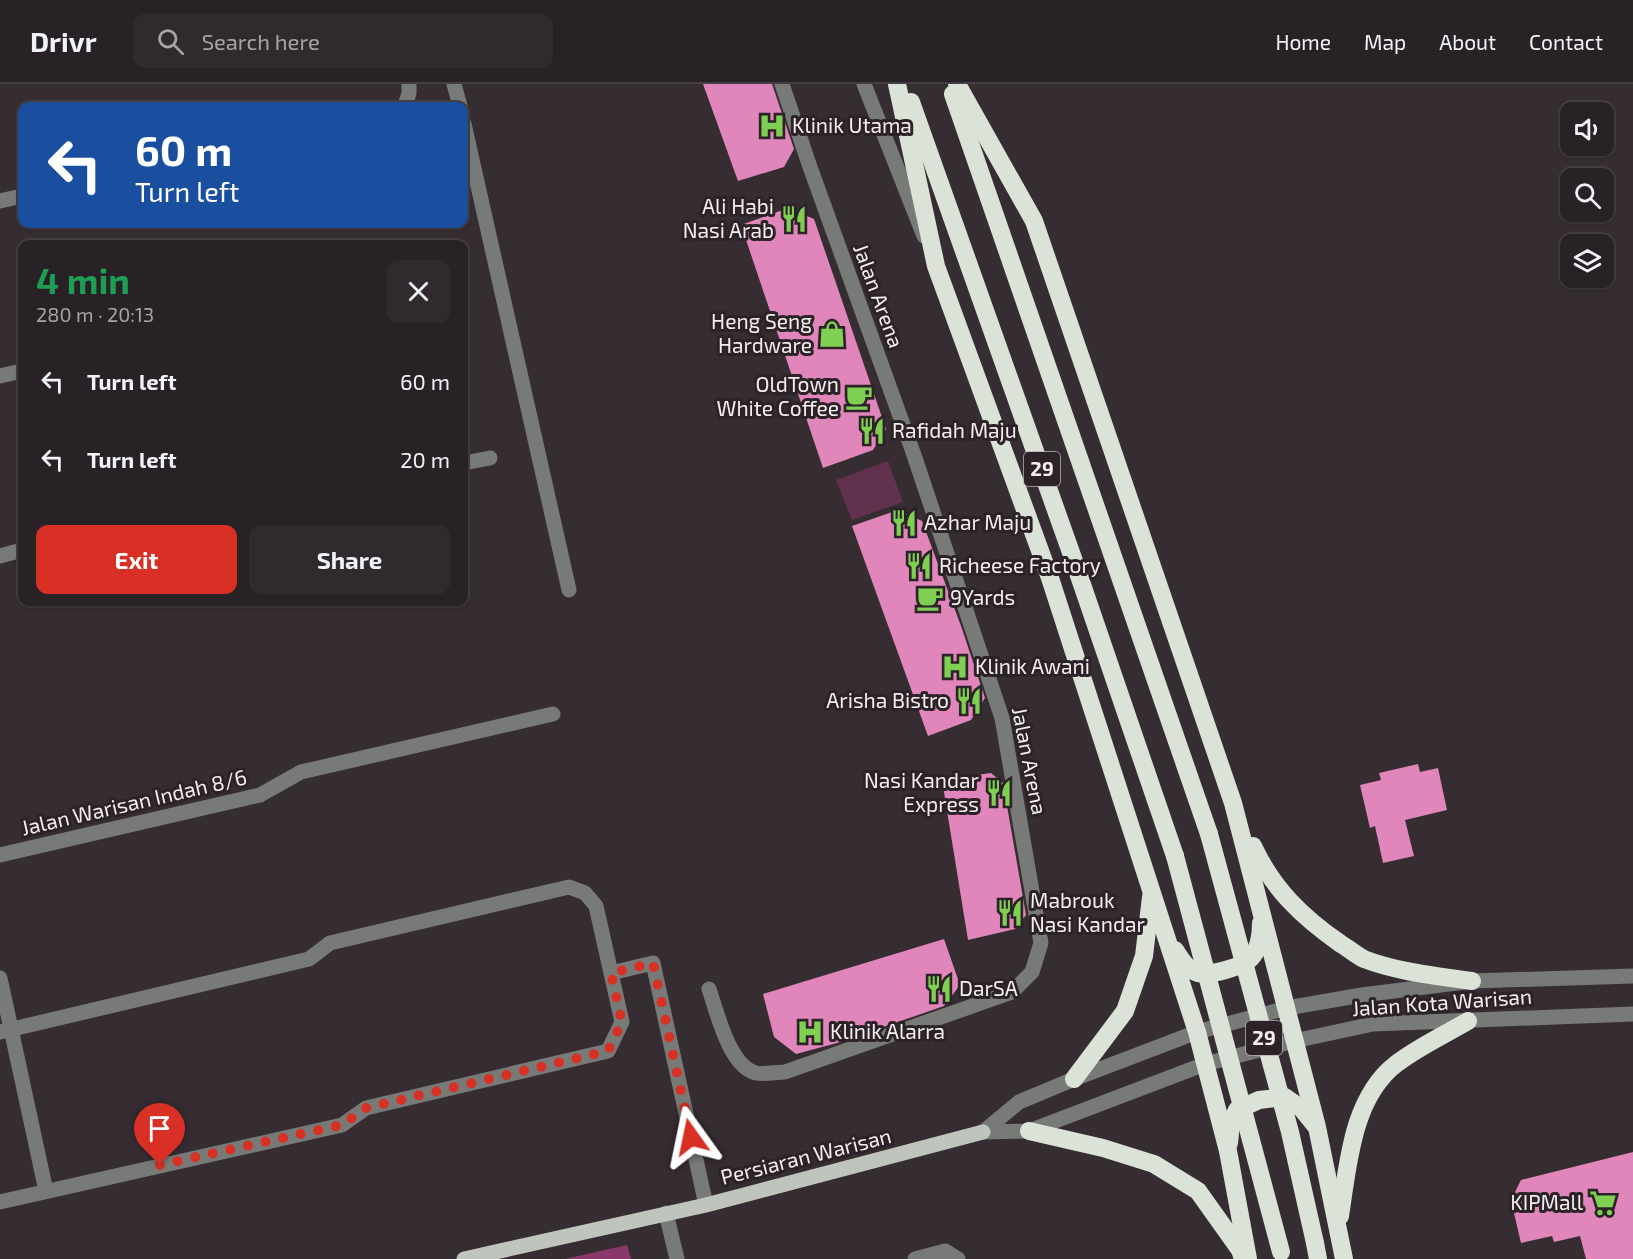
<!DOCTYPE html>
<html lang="en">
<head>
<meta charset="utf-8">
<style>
	body { margin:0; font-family:"Exo 2",sans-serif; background:#302a2e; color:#f1f3f6; height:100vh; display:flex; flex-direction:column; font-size:22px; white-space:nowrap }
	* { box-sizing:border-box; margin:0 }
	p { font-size:20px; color:#a5a4a7 }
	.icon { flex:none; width:33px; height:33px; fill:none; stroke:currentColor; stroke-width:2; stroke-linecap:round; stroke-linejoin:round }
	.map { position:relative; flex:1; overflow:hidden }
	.panel { position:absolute; left:18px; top:156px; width:450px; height:366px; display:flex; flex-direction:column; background:#282226; border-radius:12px; box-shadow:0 2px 4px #0004,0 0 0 2px #443f43 }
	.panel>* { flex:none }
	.hud { position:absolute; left:18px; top:18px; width:450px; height:126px; border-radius:12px; box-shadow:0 2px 4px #0004,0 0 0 2px #443f43; background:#1a4fa0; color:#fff; overflow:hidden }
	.fabs { position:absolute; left:1560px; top:18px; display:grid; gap:12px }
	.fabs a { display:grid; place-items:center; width:54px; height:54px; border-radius:12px; background:#282226; box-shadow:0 2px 4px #0004,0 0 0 2px #443f43; font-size:30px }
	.pin { position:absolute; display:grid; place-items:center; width:51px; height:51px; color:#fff; margin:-62px -26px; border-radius:50% 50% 50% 0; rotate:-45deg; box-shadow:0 0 6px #0007 }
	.pin .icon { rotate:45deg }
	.me { position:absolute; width:66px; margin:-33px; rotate:348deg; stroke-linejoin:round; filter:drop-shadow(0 0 4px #0008) }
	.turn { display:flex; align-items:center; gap:21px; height:126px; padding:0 18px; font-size:27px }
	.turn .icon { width:78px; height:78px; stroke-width:2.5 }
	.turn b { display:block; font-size:42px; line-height:51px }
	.round { display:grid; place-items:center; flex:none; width:63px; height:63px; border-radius:12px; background:#302a2e }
	.overview { display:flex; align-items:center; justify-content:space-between; height:102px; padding:0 18px }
	h1 { font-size:36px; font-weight:700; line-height:45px; color:#1e9e55 }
	.button { display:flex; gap:12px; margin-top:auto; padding:12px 18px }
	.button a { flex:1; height:69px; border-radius:12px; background:#d93025; color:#fff; font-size:24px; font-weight:700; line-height:69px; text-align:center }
	.button a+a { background:#302a2e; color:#f1f3f6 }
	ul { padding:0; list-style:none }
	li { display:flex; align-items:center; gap:18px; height:78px; padding:0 18px }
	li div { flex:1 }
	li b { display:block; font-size:22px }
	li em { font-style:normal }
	header { display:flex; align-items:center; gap:36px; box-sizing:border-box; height:84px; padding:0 30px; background:#282226; border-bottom:2px solid #443f43 }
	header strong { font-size:28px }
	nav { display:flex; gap:33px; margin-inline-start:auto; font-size:21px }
	.search { width:420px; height:54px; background:#302a2e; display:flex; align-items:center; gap:15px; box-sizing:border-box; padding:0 21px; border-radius:12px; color:#a5a4a7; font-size:22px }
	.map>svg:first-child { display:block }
	.green { fill:#62314e }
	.forest { fill:#8a386a }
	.building { fill:#e186ba }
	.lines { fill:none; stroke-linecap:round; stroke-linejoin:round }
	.minor { stroke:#777a76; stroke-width:15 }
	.major { stroke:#bfc5bc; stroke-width:15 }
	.highway { stroke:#dbe2d7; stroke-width:18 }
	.highway-bridge { stroke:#dbe2d7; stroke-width:18 }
	.route { stroke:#d93025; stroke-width:10; stroke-dasharray:0 18 }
	.labels { text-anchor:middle; stroke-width:6; stroke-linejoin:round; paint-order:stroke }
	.shield { fill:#2c2328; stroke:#b8b0b5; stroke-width:1.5 }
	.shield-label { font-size:20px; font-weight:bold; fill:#f4edf1 }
	.poi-label { font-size:21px; fill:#f4edf1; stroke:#2c2328; text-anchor:start }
	.street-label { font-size:21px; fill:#f4edf1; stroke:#2c2328 }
</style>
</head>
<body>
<header>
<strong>Drivr</strong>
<div class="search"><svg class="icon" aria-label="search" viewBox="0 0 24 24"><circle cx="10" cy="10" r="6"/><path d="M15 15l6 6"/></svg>Search here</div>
<nav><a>Home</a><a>Map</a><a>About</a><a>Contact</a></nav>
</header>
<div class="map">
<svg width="1633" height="1175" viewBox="0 0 1633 1175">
	<rect width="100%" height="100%" fill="#362d32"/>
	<path class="green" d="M 888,377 L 903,418 L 852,436 L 836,396 Z"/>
	<path class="forest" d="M 627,1161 L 631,1175 L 565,1175 Z"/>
	<g class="building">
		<path d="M 703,0 L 772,0 L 794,65 L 784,83 L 738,97 Z"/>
		<path d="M 788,124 L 814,135 L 886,345 L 873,366 L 823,384 L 741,141 Z"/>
		<path d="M 898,426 L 922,437 L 961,542 L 985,614 L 971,636 L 928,652 L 852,442 Z"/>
		<path d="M 1418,680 L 1420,688 L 1438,684 L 1447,726 L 1405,736 L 1414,772 L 1383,779 L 1375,742 L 1370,744 L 1360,701 L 1381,696 L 1379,689 Z"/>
		<path d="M 991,689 L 1003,699 L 1026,831 L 1015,845 L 968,856 L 942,696 Z"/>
		<path d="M 944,855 L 960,901 L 944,922 L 837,959 L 796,970 L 774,953 L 763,910 Z"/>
		<path d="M 1633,1068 L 1633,1175 L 1586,1175 L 1580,1152 L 1554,1158 L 1552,1152 L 1521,1159 L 1514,1129 L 1518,1128 L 1514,1110 L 1521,1096 Z"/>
	</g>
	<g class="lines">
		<g class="minor">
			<path d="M 454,0 L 460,22"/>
			<path d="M 864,0 L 924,152"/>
			<path d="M 405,22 L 409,9 L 409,0"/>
			<path d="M 464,40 L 569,506"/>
			<path d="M 0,117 L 22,112"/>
			<path d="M 0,292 L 22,287"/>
			<path d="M 464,379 L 490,374"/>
			<path d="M 0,472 L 22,466"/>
			<path d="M 0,771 L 260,711 L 301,688 L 553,630"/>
			<path d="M 611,889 L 653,879 L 706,1121"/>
			<path d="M 0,894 L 46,1107"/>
			<path d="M 709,905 C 717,928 729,982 756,989 C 765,991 776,988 785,988 L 1012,908 L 1032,888 L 1041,859 L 1002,634 L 914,371 L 810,83 L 782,0"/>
			<path d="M 0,948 L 309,875 L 330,859 L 569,803 L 585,809 L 596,822 L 622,938 L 608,967 L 366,1024 L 342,1041 L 0,1118"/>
			<path d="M 983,1048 L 1019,1018 L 1074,995 L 1197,948 L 1287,924 L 1362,911 L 1472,897 L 1633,892"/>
			<path d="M 983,1048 L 1029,1047 L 1205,980 L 1294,957 L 1373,940 L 1633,930"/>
			<path d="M 666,1129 L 677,1175"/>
			<path d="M 915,1175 L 945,1167 L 958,1175"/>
		</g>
		<path class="major" d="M 464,1175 L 706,1121 L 983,1048"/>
		<g class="highway">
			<path d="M 897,0 L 936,182 L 1050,494 L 1197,948 L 1228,1067 L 1248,1175"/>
			<path d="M 957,0 L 1034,137 L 1233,719 L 1317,1043 L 1344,1175"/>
			<path d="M 953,10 L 1209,750"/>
			<path d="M 911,18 L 1074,477 L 1175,772"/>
			<path d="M 1253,762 C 1273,805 1302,833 1341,860 C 1348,864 1356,871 1364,875 C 1397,888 1438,892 1472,897"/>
			<path d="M 1175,866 C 1181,875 1187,886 1198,889 C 1209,892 1243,883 1251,874 C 1260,864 1261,851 1261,839"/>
			<path d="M 1074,995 L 1125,927 L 1144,872 L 1151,813"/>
			<path d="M 1029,1047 L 1103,1064 L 1154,1080 L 1198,1107 L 1240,1166 L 1243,1175"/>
			<path d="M 1229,1059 L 1231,1039 L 1237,1026 L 1259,1016 L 1285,1013 L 1302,1025 L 1315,1041"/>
			<path d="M 1340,1132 C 1348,1081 1352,1014 1396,980 C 1418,963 1444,951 1468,937"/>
			<path d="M 1315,1159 L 1318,1175"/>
		</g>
		<g class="highway-bridge">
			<path d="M 1209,750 L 1290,1048 L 1315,1159"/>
			<path d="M 1175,772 L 1281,1168"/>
		</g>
	</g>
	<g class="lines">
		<path class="route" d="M 160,1081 L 342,1041 L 366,1024 L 608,967 L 622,938 L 611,889 L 653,879 L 691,1053"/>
	</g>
	<defs>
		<symbol id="hospital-bare" viewBox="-9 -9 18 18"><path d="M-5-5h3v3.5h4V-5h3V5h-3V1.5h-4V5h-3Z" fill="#7fd052" stroke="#2c2328" stroke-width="2.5" paint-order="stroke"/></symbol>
		<symbol id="restaurant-bare" viewBox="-9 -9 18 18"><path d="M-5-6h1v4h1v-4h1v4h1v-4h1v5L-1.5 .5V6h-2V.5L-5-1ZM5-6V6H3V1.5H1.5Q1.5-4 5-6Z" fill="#7fd052" stroke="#2c2328" stroke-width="2.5" paint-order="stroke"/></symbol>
		<symbol id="shop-bare" viewBox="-9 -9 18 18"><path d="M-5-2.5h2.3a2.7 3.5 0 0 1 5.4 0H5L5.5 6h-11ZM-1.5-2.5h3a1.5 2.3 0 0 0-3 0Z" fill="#7fd052" stroke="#2c2328" stroke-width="2.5" paint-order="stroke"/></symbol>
		<symbol id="cafe-bare" viewBox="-9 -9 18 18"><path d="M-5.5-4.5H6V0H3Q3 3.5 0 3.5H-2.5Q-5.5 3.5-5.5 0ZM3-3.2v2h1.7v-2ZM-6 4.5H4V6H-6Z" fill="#7fd052" stroke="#2c2328" stroke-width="2.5" paint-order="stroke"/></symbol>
		<symbol id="supermarket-bare" viewBox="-9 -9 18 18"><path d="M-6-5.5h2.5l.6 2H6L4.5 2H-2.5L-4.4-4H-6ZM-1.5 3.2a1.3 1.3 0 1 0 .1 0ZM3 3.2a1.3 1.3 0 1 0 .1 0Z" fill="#7fd052" stroke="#2c2328" stroke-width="2.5" paint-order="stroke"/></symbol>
	</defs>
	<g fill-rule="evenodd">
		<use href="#hospital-bare" x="753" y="23" width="38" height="38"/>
		<use href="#restaurant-bare" x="775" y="116" width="38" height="38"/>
		<use href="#shop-bare" x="813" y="231" width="38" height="38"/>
		<use href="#cafe-bare" x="840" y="294" width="38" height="38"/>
		<use href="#restaurant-bare" x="853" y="328" width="38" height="38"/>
		<use href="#restaurant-bare" x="885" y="420" width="38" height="38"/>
		<use href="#restaurant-bare" x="900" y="463" width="38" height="38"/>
		<use href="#cafe-bare" x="911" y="495" width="38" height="38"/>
		<use href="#hospital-bare" x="936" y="564" width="38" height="38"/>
		<use href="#restaurant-bare" x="950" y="598" width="38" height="38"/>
		<use href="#restaurant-bare" x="980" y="690" width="38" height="38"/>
		<use href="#restaurant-bare" x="991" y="810" width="38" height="38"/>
		<use href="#restaurant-bare" x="920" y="886" width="38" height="38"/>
		<use href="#hospital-bare" x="791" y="929" width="38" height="38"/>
		<use href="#supermarket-bare" x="1584" y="1100" width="38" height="38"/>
	</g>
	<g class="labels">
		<g class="shield">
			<rect x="1024" y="368" width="36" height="34" rx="4.5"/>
			<rect x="1246" y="937" width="36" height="34" rx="4.5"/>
		</g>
		<g class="shield-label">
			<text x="1042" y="392">29</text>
			<text x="1264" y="961">29</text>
		</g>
		<g class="poi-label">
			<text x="792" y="49">Klinik Utama</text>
			<text x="774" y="130" text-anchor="end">Ali Habi<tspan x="774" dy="24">Nasi Arab</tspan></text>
			<text x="812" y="245" text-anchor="end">Heng Seng<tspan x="812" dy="24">Hardware</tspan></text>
			<text x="839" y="308" text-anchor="end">OldTown<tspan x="839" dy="24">White Coffee</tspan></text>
			<text x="892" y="354">Rafidah Maju</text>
			<text x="924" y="446">Azhar Maju</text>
			<text x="939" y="489">Richeese Factory</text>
			<text x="950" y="521">9Yards</text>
			<text x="975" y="590">Klinik Awani</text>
			<text x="949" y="624" text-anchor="end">Arisha Bistro</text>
			<text x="979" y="704" text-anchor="end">Nasi Kandar<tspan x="979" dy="24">Express</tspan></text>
			<text x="1030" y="824">Mabrouk<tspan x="1030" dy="24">Nasi Kandar</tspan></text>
			<text x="959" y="912">DarSA</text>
			<text x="830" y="955">Klinik Alarra</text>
			<text x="1583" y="1126" text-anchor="end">KIPMall</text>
		</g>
		<g class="street-label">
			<text transform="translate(878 212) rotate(70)" y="7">Jalan Arena</text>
			<text transform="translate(1029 677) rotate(79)" y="7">Jalan Arena</text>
			<text transform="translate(134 719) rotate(-13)" y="7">Jalan Warisan Indah 8/6</text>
			<text transform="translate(1442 919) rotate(-4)" y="7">Jalan Kota Warisan</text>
			<text transform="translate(806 1073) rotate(-14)" y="7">Persiaran Warisan</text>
		</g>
	</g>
</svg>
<div class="fabs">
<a><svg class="icon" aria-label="sound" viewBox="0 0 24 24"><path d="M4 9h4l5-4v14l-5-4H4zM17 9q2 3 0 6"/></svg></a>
<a><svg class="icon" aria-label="search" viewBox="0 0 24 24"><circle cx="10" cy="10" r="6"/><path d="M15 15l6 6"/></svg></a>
<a><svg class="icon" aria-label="layers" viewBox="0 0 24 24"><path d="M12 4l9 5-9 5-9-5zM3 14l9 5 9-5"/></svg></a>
</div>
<div class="pin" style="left:160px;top:1081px;background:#d93025"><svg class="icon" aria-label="arrive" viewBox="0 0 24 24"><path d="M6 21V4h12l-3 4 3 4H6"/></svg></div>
<svg class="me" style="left:691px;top:1053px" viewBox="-20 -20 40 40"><path d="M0-17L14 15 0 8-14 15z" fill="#d93025" stroke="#fff" stroke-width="4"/></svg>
<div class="hud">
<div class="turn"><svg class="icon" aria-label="left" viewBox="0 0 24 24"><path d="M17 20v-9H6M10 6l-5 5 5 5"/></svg><div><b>60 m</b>Turn left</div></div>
</div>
<section class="panel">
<div class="overview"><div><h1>4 min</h1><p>280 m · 20:13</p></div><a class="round"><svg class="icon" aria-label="close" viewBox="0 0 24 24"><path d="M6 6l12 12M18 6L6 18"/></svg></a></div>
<ul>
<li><svg class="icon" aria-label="left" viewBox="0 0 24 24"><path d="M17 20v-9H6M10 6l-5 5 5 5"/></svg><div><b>Turn left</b></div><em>60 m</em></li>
<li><svg class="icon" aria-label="left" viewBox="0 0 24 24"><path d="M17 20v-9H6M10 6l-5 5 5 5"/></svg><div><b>Turn left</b></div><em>20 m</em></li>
</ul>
<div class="button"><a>Exit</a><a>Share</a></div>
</section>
</div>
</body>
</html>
